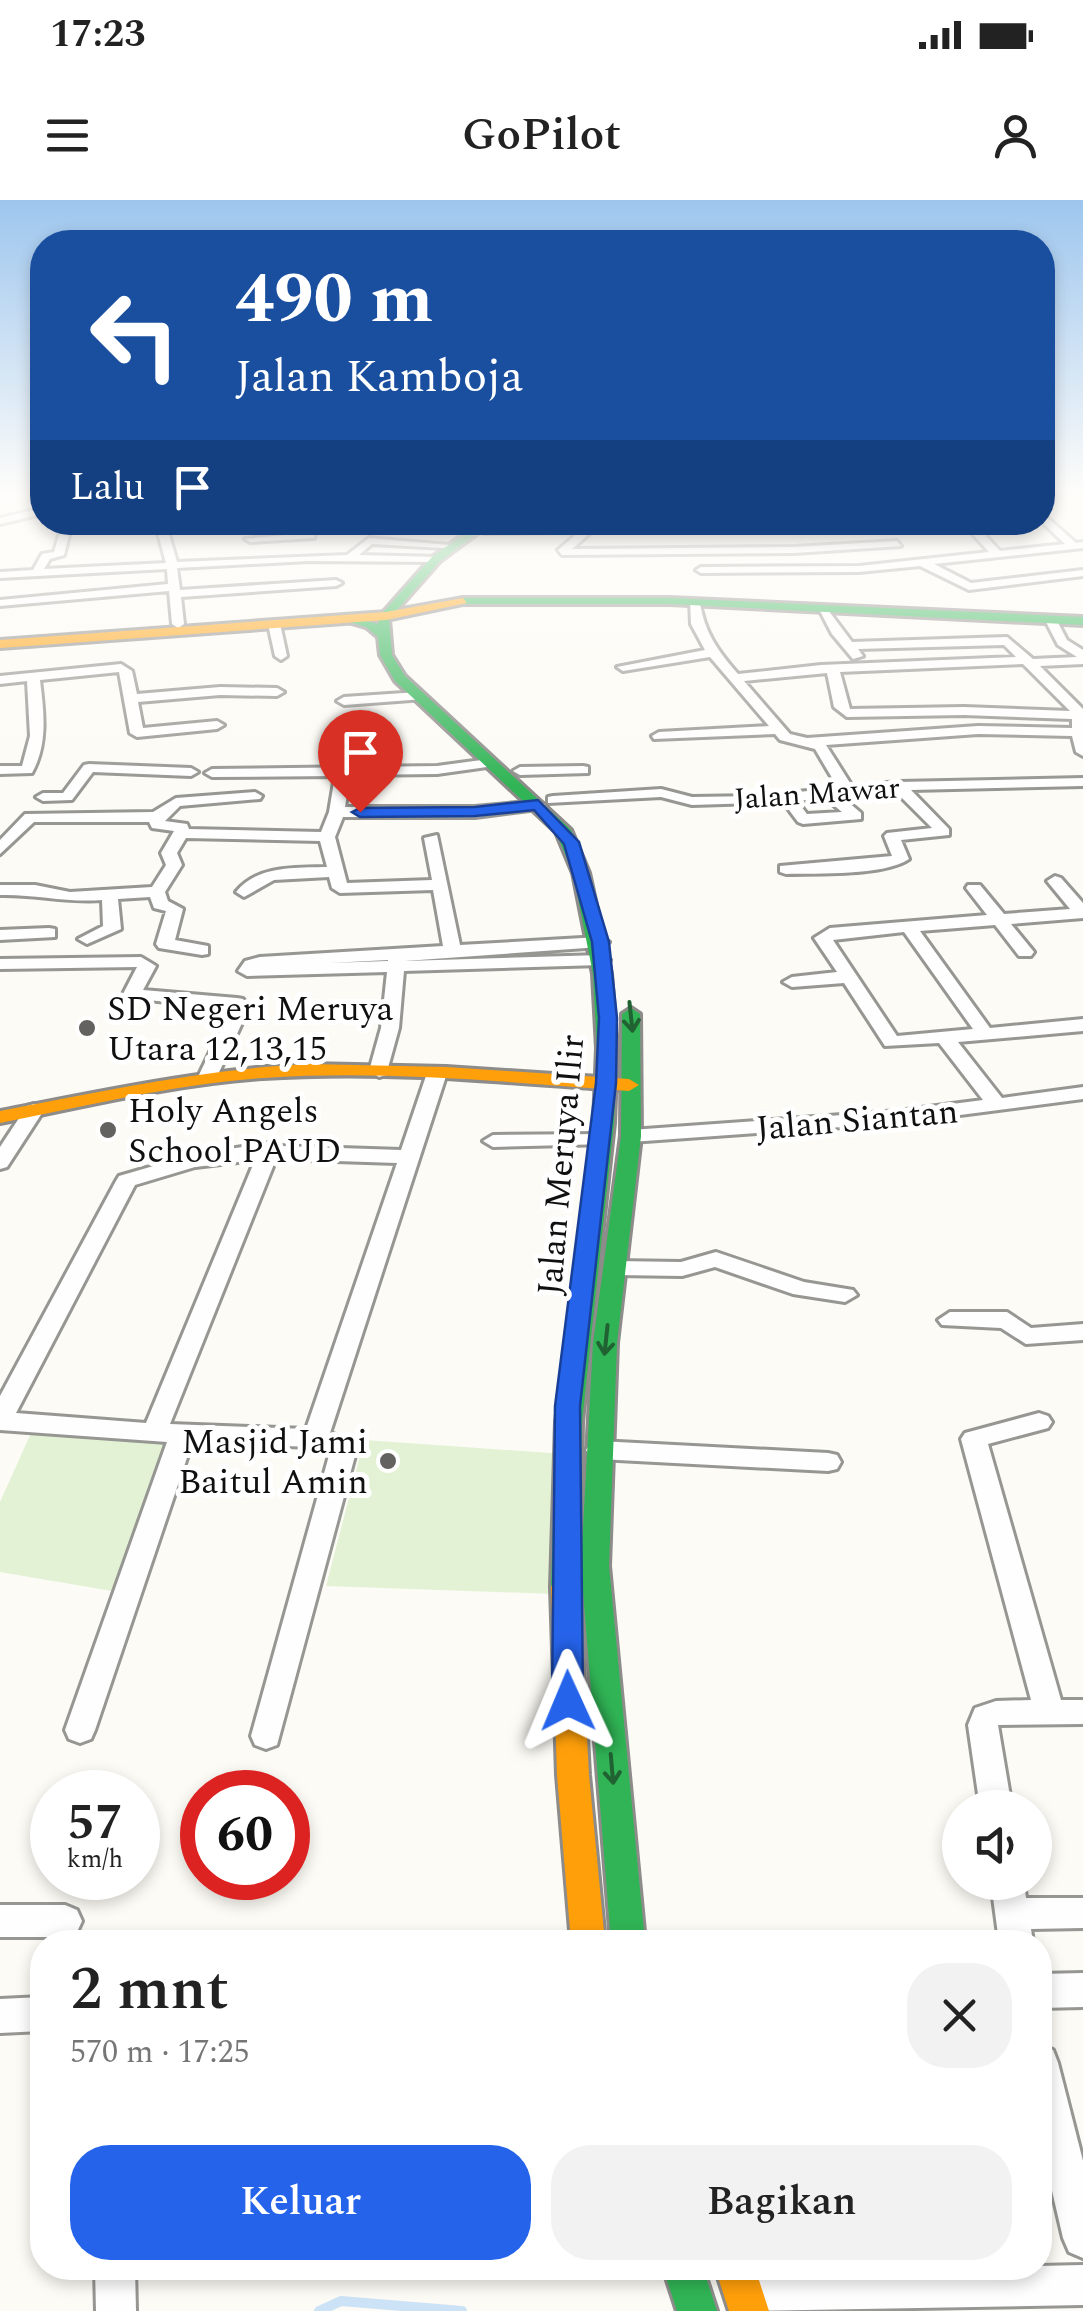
<!DOCTYPE html>
<html lang="id">
<head>
<meta charset="utf-8">
<style>
	body { margin:0; font-family:Spectral,serif; background:#f2f2f2; color:#222; height:100vh; display:flex; flex-direction:column; font-size:38px; white-space:nowrap }
	* { box-sizing:border-box; margin:0 }
	p { font-size:32px; color:#767676 }
	.icon { flex:none; width:55px; height:55px; fill:none; stroke:currentColor; stroke-width:2; stroke-linecap:round; stroke-linejoin:round }
	.map { position:relative; flex:1; overflow:hidden }
	.drawer { position:absolute; left:30px; top:1730px; width:1022px; height:350px; display:flex; flex-direction:column; background:#fff; border-radius:40px; box-shadow:0 5px 15px #0003 }
	.drawer>* { flex:none }
	.guide { position:absolute; left:30px; top:30px; width:1025px; height:305px; border-radius:40px; box-shadow:0 5px 15px #0003; background:#1a4fa0; color:#fff; overflow:hidden }
	.tools { position:absolute; left:942px; top:1590px; display:grid; gap:20px }
	.tools a { display:grid; place-items:center; width:110px; height:110px; border-radius:50%; background:#fff; box-shadow:0 5px 15px #0003; font-size:50px }
	.speed { position:absolute; left:30px; top:1570px; display:flex; gap:20px; font-size:50px; font-weight:700; text-align:center }
	.speed>* { display:grid; place-content:center; width:130px; height:130px; border-radius:50%; background:#fff; box-shadow:0 5px 15px #0003; line-height:1 }
	.speed small { font-size:25px; font-weight:400 }
	.speed .limit { border:15px solid #d22; background:#fff; color:#111 }
	.pin { position:absolute; display:grid; place-items:center; width:85px; height:85px; color:#fff; margin:-102px -42px; border-radius:50% 50% 50% 0; rotate:-45deg; box-shadow:0 0 10px #0007 }
	.pin .icon { rotate:45deg }
	.me { position:absolute; width:110px; margin:-55px; rotate:359deg; stroke-linejoin:round; filter:drop-shadow(0 0 8px #0008) }
	.turn { display:flex; align-items:center; gap:35px; height:210px; padding:0 40px; font-size:45px }
	.turn .icon { width:130px; height:130px; stroke-width:2.5 }
	.turn b { display:block; font-size:70px; line-height:85px }
	.then { display:flex; align-items:center; height:95px; padding:0 40px; background:#0003; gap:20px; font-size:38px }
	.round { display:grid; place-items:center; flex:none; width:105px; height:105px; border-radius:40px; background:#f2f2f2 }
	.head { display:flex; align-items:center; justify-content:space-between; height:170px; padding:0 40px }
	h1 { font-size:60px; font-weight:600; line-height:75px }
	.cta { display:flex; gap:20px; margin-top:auto; padding:20px 40px }
	.cta a { flex:1; height:115px; border-radius:40px; background:#2563eb; color:#fff; font-size:40px; font-weight:600; line-height:115px; text-align:center }
	.cta a+a { background:#f2f2f2; color:#222 }
	.status { display:flex; justify-content:space-between; align-items:center; height:70px; padding:0 50px; background:#fff; direction:ltr }
	.status svg { height:28px; fill:currentColor }
	header { display:flex; justify-content:space-between; align-items:center; height:130px; padding:0 40px; background:#fff; font-size:45px; font-weight:600 }
	.map>svg:first-child { display:block }
	.green { fill:#e3f2d5 }
	.lines { fill:none; stroke-linecap:round; stroke-linejoin:round }
	.stream { stroke:#cce2f6; stroke-width:10 }
	.river { fill:#cce2f6; fill-rule:evenodd }
	.street-casing { stroke:#969693; stroke-width:6 }
	.fast-casing { stroke:#8d8c8a; stroke-width:6 }
	.slow-casing { stroke:#8d8c8a; stroke-width:6 }
	.street { fill:#fffefe; fill-rule:evenodd }
	.fast { fill:#30b455; fill-rule:evenodd }
	.slow { fill:#ff9f0a; fill-rule:evenodd }
	.oneway { stroke:#206232 }
	.route { fill:#2563eb; stroke:#184099; stroke-width:2.5 }
	.poi-dot { fill:#636260; stroke:#fff; stroke-width:4 }
	.labels { text-anchor:middle; stroke-width:10; stroke-linejoin:round; paint-order:stroke }
	.far-street-label { font-size:30px; fill:#101010; stroke:#fff }
	.poi-label { font-size:35px; fill:#101010; stroke:#fff; text-anchor:start }
	.street-label { font-size:35px; fill:#101010; stroke:#fff }
</style>
</head>
<body>
<div class="status"><b>17:23</b><svg viewBox="0 0 49 12"><path d="M0 12V9h3v3zM5 12V6h3v6zM10 12V3h3v9zM15 12V0h3v12zM26 1h20v11H26zM47 4h2v5h-2z"/></svg></div>
<header><svg class="icon" aria-label="menu" viewBox="0 0 24 24"><path d="M4 6h16M4 12h16M4 18h16"/></svg>GoPilot<svg class="icon" aria-label="person" viewBox="0 0 24 24"><circle cx="12" cy="8" r="4"/><path d="M4 21q1-7 8-7t8 7"/></svg></header>
<div class="map">
<svg width="1083" height="2111" viewBox="0 0 1083 2111">
	<rect width="100%" height="100%" fill="#fcfbf5"/>
	<g class="green">
		<path d="M 36,1222 L 175,1233 L 112,1391 L 0,1372 L 0,1302 Z"/>
		<path d="M 364,1240 L 565,1254 L 556,1394 L 326,1386 Z"/>
	</g>
	<g class="lines">
		<path class="stream" d="M 319,2111 L 341,2101 L 462,2111"/>
		<path class="river" d="M 31,291 L 29,295 L 0,303 L 0,292 Z"/>
		<defs>
			<g id="street">
				<rect x="1042" y="291" width="41" height="3"/>
				<path d="M 42,308 L 42,314 L 0,324 L 0,318 Z"/>
				<path d="M 1042,313 L 1076,343 L 1083,342 L 1083,348 L 934,364 L 971,383 L 1083,370 L 1083,376 L 969,390 L 920,366 L 859,372 L 701,373 L 696,370 L 701,367 L 859,366 L 989,352 L 962,322 L 973,322 L 1000,351 L 1065,344 L 1042,322 Z"/>
				<path d="M 155,322 L 254,322 L 168,331 L 177,362 L 347,355 L 369,338 L 449,345 L 444,348 L 372,344 L 359,355 L 440,357 L 436,362 L 308,361 L 177,368 L 180,390 L 336,380 L 342,383 L 336,386 L 181,397 L 184,424 L 178,428 L 172,424 L 169,391 L 0,406 L 0,400 L 168,384 L 167,369 L 0,378 L 0,372 L 33,370 L 42,354 L 54,352 L 59,335 L 64,332 L 69,335 L 64,355 L 50,359 L 44,369 L 166,363 Z"/>
				<path d="M 298,322 L 318,326 L 314,338 L 250,342 L 245,339 L 306,333 L 308,329 Z"/>
				<path d="M 881,323 L 885,328 L 591,332 L 572,349 L 794,347 L 897,341 L 901,346 L 794,353 L 562,355 L 558,350 L 579,332 L 484,333 L 479,330 L 484,327 Z"/>
				<path d="M 690,400 L 700,402 C 704,432 718,451 738,474 L 821,465 L 1016,457 L 1004,445 L 858,449 L 863,456 L 853,459 L 832,434 L 819,409 L 825,406 L 852,442 L 1007,437 L 1033,459 L 1077,457 L 1058,445 L 1045,420 L 1055,417 L 1067,440 L 1083,450 L 1083,464 L 1040,466 L 1083,509 L 1083,556 L 1076,552 L 1072,536 L 978,534 L 826,545 L 852,586 L 899,582 L 1083,578 L 1083,586 L 911,590 L 949,629 L 949,635 L 901,640 L 909,659 C 884,676 818,673 786,674 L 780,672 L 780,666 L 892,656 L 884,636 L 887,633 L 932,628 L 895,591 L 841,596 L 861,613 L 861,619 L 803,624 L 798,622 L 783,602 L 692,605 L 661,597 L 548,603 L 548,597 L 553,596 L 661,589 L 692,597 L 758,596 L 838,588 L 815,549 L 780,540 L 775,534 L 654,539 L 652,536 L 659,532 L 769,526 L 710,457 L 623,471 L 617,467 L 705,450 L 691,424 ZM 1023,464 L 1070,511 L 964,507 L 850,509 L 840,472 ZM 827,473 L 834,507 L 847,517 L 964,515 L 1072,519 L 1072,528 L 978,526 L 807,538 L 790,534 L 744,481 ZM 825,598 L 842,612 L 807,614 L 797,601 Z"/>
				<path d="M 274,420 L 280,424 L 287,456 L 281,460 L 275,456 L 268,424 Z"/>
				<path d="M 121,464 L 132,471 L 137,494 L 220,487 L 277,488 L 284,492 L 277,496 L 220,495 L 138,502 L 143,528 L 217,521 L 224,525 L 217,529 L 137,537 L 130,533 L 119,472 L 40,480 C 44,512 48,544 32,573 L 0,574 L 0,566 L 22,566 L 30,536 L 27,481 L 0,484 L 0,476 Z"/>
				<path d="M 419,492 L 426,496 L 424,499 L 344,505 L 337,501 L 344,497 Z"/>
				<path d="M 489,559 L 494,560 L 494,566 L 437,574 L 350,575 L 345,607 L 475,607 L 538,601 L 545,605 L 538,609 L 475,617 L 343,617 L 335,637 L 347,683 L 432,680 L 424,638 L 437,635 L 460,745 L 600,737 L 609,742 L 600,747 L 405,761 L 601,755 L 610,760 L 601,765 L 404,771 L 399,828 L 386,875 L 379,877 L 369,871 L 381,828 L 387,772 L 247,776 L 238,771 L 245,761 L 260,757 L 443,746 L 433,690 L 340,693 L 332,688 L 329,677 L 274,680 L 244,697 L 236,692 C 258,665 295,668 327,667 L 320,641 L 186,638 L 177,653 L 182,665 L 165,692 L 168,701 L 183,709 L 175,740 L 208,746 L 208,754 L 202,755 L 159,748 L 156,744 L 166,711 L 154,708 L 150,697 L 118,699 L 121,729 L 87,744 L 78,739 L 103,726 L 102,700 C 67,703 35,694 0,695 L 0,685 L 35,685 L 70,692 L 152,687 L 166,665 L 161,653 L 174,631 L 152,628 L 149,622 L 34,622 L 0,654 L 0,640 L 25,614 L 153,612 L 176,598 L 255,592 L 262,596 L 260,599 L 180,606 L 165,621 L 187,624 L 189,629 L 321,632 L 329,612 L 335,576 L 212,577 L 205,573 L 212,569 L 437,566 ZM 388,760 L 388,761 L 330,763 Z"/>
				<path d="M 89,564 L 191,568 L 198,572 L 191,576 L 93,572 L 72,600 L 43,601 L 36,597 L 43,593 L 63,593 L 84,565 Z"/>
				<path d="M 583,566 L 588,567 L 588,573 L 520,575 L 513,571 L 520,567 Z"/>
				<path d="M 1055,676 L 1061,678 L 1083,703 L 1083,718 L 1011,724 L 1034,752 L 1031,756 L 1019,756 L 995,725 L 920,731 L 990,828 L 1083,819 L 1083,831 L 958,842 L 1002,898 L 1083,887 L 1083,899 L 898,923 L 631,942 L 621,936 L 631,930 L 898,911 L 983,900 L 939,843 L 885,846 L 844,783 L 792,787 L 783,782 L 792,777 L 837,772 L 814,738 L 830,728 L 987,715 L 966,688 L 968,685 L 980,685 L 1004,714 L 1070,709 L 1047,681 ZM 904,732 L 973,829 L 897,836 L 833,740 Z"/>
				<path d="M 49,728 L 55,729 L 55,737 L 0,740 L 0,730 Z"/>
				<path d="M 141,757 L 156,766 L 143,790 L 237,798 L 243,799 L 249,808 L 215,881 L 208,883 L 198,877 L 231,808 L 126,798 L 123,794 L 137,767 L 0,769 L 0,759 Z"/>
				<path d="M 437,867 L 447,873 L 330,1233 L 349,1239 L 356,1252 L 277,1545 L 266,1549 L 255,1545 L 251,1536 L 330,1252 L 316,1247 L 192,1243 L 95,1530 L 91,1539 L 80,1543 L 69,1539 L 65,1530 L 167,1242 L 0,1230 L 0,1196 L 116,981 L 119,976 L 195,954 L 270,943 L 279,946 L 401,950 L 427,873 ZM 276,959 L 397,963 L 306,1229 L 170,1224 ZM 255,960 L 146,1223 L 16,1213 L 135,985 L 195,967 Z"/>
				<path d="M 34,904 L 44,910 L 7,967 L 0,969 L 0,947 L 27,906 Z"/>
				<path d="M 601,934 L 608,936 L 611,940 L 608,944 L 493,947 L 483,941 L 493,935 Z"/>
				<path d="M 716,1052 L 804,1082 L 853,1090 L 857,1095 L 845,1102 L 793,1094 L 715,1067 L 682,1076 L 615,1075 L 604,1068 L 615,1061 L 681,1062 Z"/>
				<path d="M 950,1112 L 1007,1112 L 1031,1128 L 1083,1124 L 1083,1140 L 1026,1144 L 1001,1128 L 942,1125 L 938,1120 Z"/>
				<path d="M 1039,1213 L 1048,1216 L 1052,1222 L 1048,1228 L 988,1244 L 1061,1500 L 1083,1500 L 1083,1524 L 998,1525 L 1012,1608 L 980,1608 L 968,1525 L 975,1508 L 996,1501 L 1031,1500 L 961,1239 L 965,1233 Z"/>
				<path d="M 599,1241 L 828,1253 L 837,1255 L 841,1262 L 837,1269 L 828,1271 L 599,1259 L 590,1256 L 586,1250 L 590,1244 Z"/>
				<path d="M 991,1682 L 1024,1682 L 1026,1698 L 1083,1698 L 1083,1728 L 1031,1729 L 1033,1742 L 999,1742 Z"/>
				<path d="M 0,1705 L 65,1705 L 77,1710 L 82,1721 L 77,1732 L 65,1737 L 0,1737 Z"/>
				<path d="M 1083,1773 L 1083,1807 L 1040,1808 L 1040,1774 Z"/>
				<path d="M 42,1797 L 42,1831 L 0,1833 L 0,1799 Z"/>
				<path d="M 1040,1845 L 1053,1850 L 1058,1863 L 1083,1961 L 1083,2058 L 1069,2052 L 1063,2038 L 1040,1939 Z"/>
				<path d="M 1083,2065 L 1083,2105 L 745,2111 L 733,2106 L 727,2092 L 733,2078 L 747,2072 Z"/>
				<path d="M 95,2068 L 135,2068 L 136,2111 L 96,2111 Z"/>
			</g>
			<g id="fast">
				<path d="M 481,322 L 493,322 L 440,361 L 389,419 L 392,455 L 405,476 L 571,630 L 589,673 L 611,774 L 617,848 L 614,923 L 582,1222 L 579,1387 L 575,1395 L 565,1398 L 555,1395 L 551,1387 L 556,1222 L 594,923 L 597,848 L 593,774 L 573,673 L 556,632 L 395,481 L 380,455 L 378,437 L 366,427 L 339,419 L 345,415 L 378,424 L 379,417 L 432,357 Z"/>
				<path d="M 670,398 L 1083,417 L 1083,425 L 670,404 L 463,404 L 457,401 L 463,398 Z"/>
				<path d="M 631,808 L 640,814 L 641,936 L 617,1143 L 609,1366 L 645,1742 L 611,1742 L 581,1366 L 593,1143 L 621,936 L 622,814 Z"/>
				<path d="M 663,2068 L 703,2068 L 717,2111 L 677,2111 Z"/>
			</g>
			<g id="slow">
				<path d="M 463,398 L 467,403 L 386,420 L 0,448 L 0,440 L 386,412 Z"/>
				<path d="M 309,864 L 446,867 L 629,879 L 639,885 L 629,891 C 507,882 385,870 263,878 C 174,884 87,906 0,923 L 0,911 C 103,891 204,869 309,864 Z"/>
				<path d="M 565,1376 L 575,1379 L 579,1387 L 589,1575 L 605,1742 L 571,1742 L 557,1575 L 551,1387 L 555,1379 Z"/>
				<path d="M 715,2068 L 755,2068 L 769,2111 L 729,2111 Z"/>
			</g>
		</defs>
		<use href="#street" class="street-casing"/>
		<use href="#fast" class="fast-casing"/>
		<use href="#slow" class="slow-casing"/>
		<use href="#street" class="street"/>
		<use href="#fast" class="fast"/>
		<use href="#slow" class="slow"/>
	</g>
	<defs><path id="oneway-shaft" d="M-6 0H5M1.5-3L5.5 0L1.5 3" fill="none" stroke-width="1.6" stroke-linecap="round" stroke-linejoin="round" transform="scale(2.5)"/></defs>
	<g class="oneway">
		<use href="#oneway-shaft" transform="translate(631 817) rotate(84)"/>
		<use href="#oneway-shaft" transform="translate(606 1140) rotate(96)"/>
		<use href="#oneway-shaft" transform="translate(612 1569) rotate(85)"/>
	</g>
	<linearGradient id="sky" x2="0" y2="1"><stop stop-color="#9dc6ee"/><stop offset="0.5" stop-color="#fefdfa"/><stop offset="1" stop-color="#fefdfa" stop-opacity="0"/></linearGradient>
	<rect width="1083" height="587" fill="url(#sky)"/>
	<path class="route" d="M 538,600 L 579,642 L 609,742 L 617,818 L 616,883 L 580,1206 L 583,1501 L 578,1510 L 568,1513 L 557,1510 L 552,1501 L 555,1206 L 596,883 L 599,818 L 592,742 L 564,644 L 534,610 L 475,616 L 360,617 L 352,612 L 360,608 L 475,607 Z"/>
	<g class="poi-dot">
		<circle cx="87" cy="828" r="10"/>
		<circle cx="108" cy="930" r="10"/>
		<circle cx="388" cy="1261" r="10"/>
	</g>
	<g class="labels">
		<g class="far-street-label">
			<text transform="translate(817 593) rotate(-4)" y="10">Jalan Mawar</text>
		</g>
		<g class="poi-label">
			<text x="107" y="820">SD Negeri Meruya<tspan x="107" dy="40">Utara 12,13,15</tspan></text>
			<text x="128" y="922">Holy Angels<tspan x="128" dy="40">School PAUD</tspan></text>
			<text x="368" y="1253" text-anchor="end">Masjid Jami<tspan x="368" dy="40">Baitul Amin</tspan></text>
		</g>
		<g class="street-label">
			<text transform="translate(857 919) rotate(-5)" y="12">Jalan Siantan</text>
			<text transform="translate(560 965) rotate(-85)" y="12">Jalan Meruya Ilir</text>
		</g>
	</g>
</svg>
<div class="tools">
<a><svg class="icon" aria-label="sound" viewBox="0 0 24 24"><path d="M4 9h4l5-4v14l-5-4H4zM17 9q2 3 0 6"/></svg></a>
</div>
<div class="speed"><div>57<small>km/h</small></div><div class="limit">60</div></div>
<div class="pin" style="left:360px;top:612px;background:#d93025"><svg class="icon" aria-label="arrive" viewBox="0 0 24 24"><path d="M6 21V4h12l-3 4 3 4H6"/></svg></div>
<svg class="me" style="left:568px;top:1501px" viewBox="-20 -20 40 40"><path d="M0-17L14 15 0 8-14 15z" fill="#2563eb" stroke="#fff" stroke-width="4"/></svg>
<div class="guide">
<div class="turn"><svg class="icon" aria-label="left" viewBox="0 0 24 24"><path d="M17 20v-9H6M10 6l-5 5 5 5"/></svg><div><b>490 m</b>Jalan Kamboja</div></div>
<div class="then">Lalu<svg class="icon" aria-label="arrive" viewBox="0 0 24 24"><path d="M6 21V4h12l-3 4 3 4H6"/></svg></div>
</div>
<section class="drawer">
<div class="head"><div><h1>2 mnt</h1><p>570 m · 17:25</p></div><a class="round"><svg class="icon" aria-label="close" viewBox="0 0 24 24"><path d="M6 6l12 12M18 6L6 18"/></svg></a></div>
<div class="cta"><a>Keluar</a><a>Bagikan</a></div>
</section>
</div>
</body>
</html>
